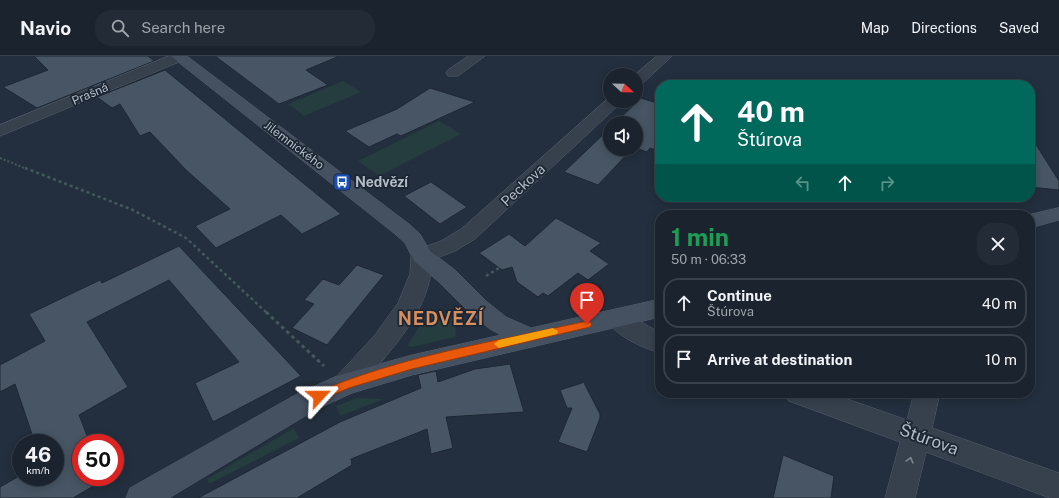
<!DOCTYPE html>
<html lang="en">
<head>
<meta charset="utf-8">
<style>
	body { margin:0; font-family:"Public Sans",sans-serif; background:#232b36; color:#f1f3f6; height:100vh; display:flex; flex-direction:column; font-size:15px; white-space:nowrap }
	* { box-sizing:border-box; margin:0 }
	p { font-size:13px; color:#9fa4aa }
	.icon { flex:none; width:22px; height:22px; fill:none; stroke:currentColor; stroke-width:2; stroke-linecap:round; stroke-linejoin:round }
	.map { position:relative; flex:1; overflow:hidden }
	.side { position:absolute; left:655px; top:154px; width:380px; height:188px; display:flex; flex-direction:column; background:#1a232e; border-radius:16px; box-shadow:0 2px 10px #0003,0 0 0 1px #38404a }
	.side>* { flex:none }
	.banner { position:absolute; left:655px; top:24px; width:380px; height:122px; border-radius:16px; box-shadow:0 2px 10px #0003,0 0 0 1px #38404a; background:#00695c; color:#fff; overflow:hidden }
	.needle { width:26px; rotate:112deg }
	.buttons { position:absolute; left:603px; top:12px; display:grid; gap:8px }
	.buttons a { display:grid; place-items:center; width:40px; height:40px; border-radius:50%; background:#1a232e; box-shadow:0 2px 10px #0003,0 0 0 1px #38404a; font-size:20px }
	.speed { position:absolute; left:12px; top:378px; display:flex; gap:8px; font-size:20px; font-weight:700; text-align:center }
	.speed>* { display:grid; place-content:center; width:52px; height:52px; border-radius:50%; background:#1a232e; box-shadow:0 2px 10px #0003,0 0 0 1px #38404a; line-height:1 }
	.speed small { font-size:10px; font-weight:400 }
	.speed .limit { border:6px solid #d22; background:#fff; color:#111 }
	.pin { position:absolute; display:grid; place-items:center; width:34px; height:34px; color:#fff; margin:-41px -17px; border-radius:50% 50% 50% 0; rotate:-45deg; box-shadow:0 0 4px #0007 }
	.pin .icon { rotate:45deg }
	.me { position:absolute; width:44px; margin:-22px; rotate:66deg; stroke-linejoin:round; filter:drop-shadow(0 0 3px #0008) }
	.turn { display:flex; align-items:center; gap:14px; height:84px; padding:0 16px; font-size:18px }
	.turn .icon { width:52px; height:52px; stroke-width:2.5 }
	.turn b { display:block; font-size:28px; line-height:34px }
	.lanes { display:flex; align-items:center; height:38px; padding:0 16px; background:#0003; justify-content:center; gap:20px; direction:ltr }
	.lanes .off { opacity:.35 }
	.round { display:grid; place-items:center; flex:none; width:42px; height:42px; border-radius:16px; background:#232b36 }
	.overview { display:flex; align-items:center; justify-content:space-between; height:68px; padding:0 16px }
	h1 { font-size:24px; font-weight:700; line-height:30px; color:#1e9e55 }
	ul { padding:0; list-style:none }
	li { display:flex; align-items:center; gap:12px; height:50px; margin:0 8px 6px; padding:0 8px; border:2px solid #38404a; border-radius:16px }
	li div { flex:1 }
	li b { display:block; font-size:15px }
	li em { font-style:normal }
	header { display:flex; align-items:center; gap:24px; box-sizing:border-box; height:56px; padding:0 20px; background:#1a232e; border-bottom:1px solid #38404a }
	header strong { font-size:19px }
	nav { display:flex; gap:22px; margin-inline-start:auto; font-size:14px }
	.search { width:280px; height:36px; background:#232b36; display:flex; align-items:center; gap:10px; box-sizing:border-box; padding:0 14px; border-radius:16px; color:#9fa4aa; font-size:15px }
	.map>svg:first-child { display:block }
	.green { fill:#253d3f }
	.building { fill:#475564; stroke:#1e2835 }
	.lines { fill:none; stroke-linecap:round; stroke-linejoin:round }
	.street-casing { stroke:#555f6c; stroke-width:1 }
	.secondary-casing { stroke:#555f6c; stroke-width:1 }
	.path-far2 { stroke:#435a5c; stroke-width:2; stroke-dasharray:2 2; stroke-linecap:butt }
	.path-far1 { stroke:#435a5c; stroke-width:2.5; stroke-dasharray:3 3; stroke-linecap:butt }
	.path { stroke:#435a5c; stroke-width:3; stroke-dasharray:3.5 3.5; stroke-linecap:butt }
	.street { fill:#37414e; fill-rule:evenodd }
	.secondary { fill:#455061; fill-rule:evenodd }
	.oneway { stroke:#7b8592 }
	.route { fill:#ea580c; stroke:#983908 }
	.slow { fill:#f59e0b }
	.labels { text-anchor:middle; stroke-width:3.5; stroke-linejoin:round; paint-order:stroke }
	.far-street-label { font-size:12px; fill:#b3bcc9; stroke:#1c2633 }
	.poi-label { font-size:14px; font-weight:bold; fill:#b3bcc9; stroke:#1c2633; text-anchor:start }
	.street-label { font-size:14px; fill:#b3bcc9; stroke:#1c2633 }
	.near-street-label { font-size:17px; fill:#b3bcc9; stroke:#1c2633 }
	.district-label { font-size:18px; font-weight:bold; letter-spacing:1px; fill:#d88e5f; stroke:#1c2633 }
</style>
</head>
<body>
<header>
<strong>Navio</strong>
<div class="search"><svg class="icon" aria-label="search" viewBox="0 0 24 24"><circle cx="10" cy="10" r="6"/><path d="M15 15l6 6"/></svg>Search here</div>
<nav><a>Map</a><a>Directions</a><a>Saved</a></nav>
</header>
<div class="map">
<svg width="1059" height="442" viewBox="0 0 1059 442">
	<rect width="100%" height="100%" fill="#232f3e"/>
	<g class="green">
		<path d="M 343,25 L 361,36 L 304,60 L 288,48 Z"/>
		<path d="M 439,65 L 461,78 L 379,120 L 358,105 Z"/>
		<path d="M 440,255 C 452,258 458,269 455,281 L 411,291 L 407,290 L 427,258 Z"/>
		<path d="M 357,342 L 384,343 L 340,360 L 336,350 Z"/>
		<path d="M 294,372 L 299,382 L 209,428 L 207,423 Z"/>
	</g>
	<g class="building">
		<path d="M 34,0 L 148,0 L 154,5 L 37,52 L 3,31 L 48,14 Z"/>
		<path d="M 215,0 L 337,0 L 337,1 L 306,14 L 328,29 L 279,48 Z"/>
		<path d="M 165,14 L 341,158 L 302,178 L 281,159 L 216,192 L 195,170 L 230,153 L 186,114 L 150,76 L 140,80 L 120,48 L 112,52 L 97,41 Z"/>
		<path d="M 430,32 L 475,46 L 401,80 L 397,78 L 369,91 L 345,75 L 397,53 Z"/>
		<path d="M 641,42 L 660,48 L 660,95 L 650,92 L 647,96 L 636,92 L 636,67 L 615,67 Z"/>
		<path d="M 610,72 L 610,93 L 632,93 L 598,129 L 564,116 Z"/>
		<path d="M 1030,79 L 1059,125 L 1059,134 L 1030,131 Z"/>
		<path d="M 431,126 L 467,151 L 440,168 L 404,140 Z"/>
		<path d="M 556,162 L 601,187 L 590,195 L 609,208 L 588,224 L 578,217 L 548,240 L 543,237 L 538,241 L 517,226 L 512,211 L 502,214 L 479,197 L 509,178 L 525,190 Z"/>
		<path d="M 179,190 L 301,320 L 213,366 L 195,327 L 239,306 L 169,224 L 87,266 L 128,331 L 79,359 L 90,387 L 81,387 L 81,421 L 101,421 L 102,425 L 73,442 L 0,442 L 0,431 L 21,419 L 21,421 L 55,421 L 55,387 L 35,387 L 15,328 L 0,336 L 0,309 L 45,285 L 29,258 L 100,224 L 102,227 Z"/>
		<path d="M 357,209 L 384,219 L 327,289 L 292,272 L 314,248 L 304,244 L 323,223 L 339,229 Z"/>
		<path d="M 510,308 L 524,356 L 446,361 L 453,392 L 431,398 L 427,373 L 351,403 L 352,409 L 297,442 L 198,442 L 340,366 L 421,332 L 418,319 L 436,315 L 438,326 L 475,313 Z"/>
		<path d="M 583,325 L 600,358 L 600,362 L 587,396 L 558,386 L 572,352 L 567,352 L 560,334 L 582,327 Z"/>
		<path d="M 783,399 L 834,420 L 831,442 L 773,442 Z"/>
	</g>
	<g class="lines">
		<defs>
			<g id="street">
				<path d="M 169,0 L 186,1 L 184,4 L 0,80 L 0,69 Z"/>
				<path d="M 469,0 L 485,0 L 458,20 L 448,20 L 446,17 L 448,14 Z"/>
				<path d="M 657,0 L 672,0 L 641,29 L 636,31 L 635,19 Z"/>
				<path d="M 609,42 L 610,45 L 623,45 L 475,183 L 455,195 L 432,204 C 431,257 387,298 355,336 L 346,339 L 337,336 L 333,328 L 337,320 L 375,279 L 398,247 L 410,218 L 411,200 L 414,195 L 441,185 L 461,173 Z"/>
				<path d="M 617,253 C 632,258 645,270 660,276 L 660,297 C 641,291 615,280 605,262 L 609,256 Z"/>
				<path d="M 785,337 L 830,337 L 907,364 L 914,337 L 940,337 L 932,372 L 1059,417 L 1059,442 L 1050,442 L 926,396 L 915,442 L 885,442 L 900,386 L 789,345 Z"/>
			</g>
			<g id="secondary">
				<path d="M 171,0 L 187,0 L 409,168 L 420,178 L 430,195 L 455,214 L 486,245 L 506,261 L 531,272 L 660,243 L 660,261 L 412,319 L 352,337 L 315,354 L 169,442 L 126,442 L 130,432 L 297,338 L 337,320 L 412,299 L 501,279 L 490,273 L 470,257 L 439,226 L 414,205 L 405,187 L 395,178 Z"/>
				<path d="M 1059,152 L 1059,164 L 1030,172 L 1030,159 L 1028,159 Z"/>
			</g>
		</defs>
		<use href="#street" class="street-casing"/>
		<use href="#secondary" class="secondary-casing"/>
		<path class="path-far2" d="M 0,102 L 27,113"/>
		<g class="path-far1">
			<path d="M 25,112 L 133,154 L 186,182 L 267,257"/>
			<path d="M 486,220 L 499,212"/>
		</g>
		<path class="path" d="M 266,256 L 324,310"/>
		<use href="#street" class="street"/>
		<use href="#secondary" class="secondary"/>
	</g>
	<defs><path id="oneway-chevron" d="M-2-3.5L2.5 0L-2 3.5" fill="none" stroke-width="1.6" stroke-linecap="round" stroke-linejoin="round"/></defs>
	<use class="oneway" href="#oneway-chevron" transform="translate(910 404) rotate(-75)"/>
	<path class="route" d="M 587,265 L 590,266 L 592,268 L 590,271 L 412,313 L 349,332 L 319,345 L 315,344 L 314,340 L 315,337 C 400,300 497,285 587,265 Z"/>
	<path class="slow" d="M 553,272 L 558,275 L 557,278 L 499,292 L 494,288 L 499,284 Z"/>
	<defs>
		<symbol id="bus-square" viewBox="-11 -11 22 22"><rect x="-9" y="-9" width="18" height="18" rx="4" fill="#1a4fb4" stroke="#1c2633"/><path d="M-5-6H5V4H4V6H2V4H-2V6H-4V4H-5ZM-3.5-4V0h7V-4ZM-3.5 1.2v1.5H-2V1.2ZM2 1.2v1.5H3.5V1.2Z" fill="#fff"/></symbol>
	</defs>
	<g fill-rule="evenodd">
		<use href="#bus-square" x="332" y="116" width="20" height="20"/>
	</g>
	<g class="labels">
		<g class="far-street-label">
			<text transform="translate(90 38) rotate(-23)" y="4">Prašná</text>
			<text transform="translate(294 89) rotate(37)" y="4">Jilemnického</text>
		</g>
		<g class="poi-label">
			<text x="355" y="131">Nedvězí</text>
		</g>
		<g class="street-label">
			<text transform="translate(523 129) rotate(-43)" y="5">Peckova</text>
		</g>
		<g class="near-street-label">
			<text transform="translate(929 383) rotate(20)" y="6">Štúrova</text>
		</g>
		<g class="district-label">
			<text x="441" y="269">NEDVĚZÍ</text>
		</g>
	</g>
</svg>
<div class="buttons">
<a><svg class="needle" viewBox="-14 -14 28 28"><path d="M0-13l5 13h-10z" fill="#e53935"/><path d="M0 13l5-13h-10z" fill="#9fa4aa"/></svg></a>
<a><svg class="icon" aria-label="sound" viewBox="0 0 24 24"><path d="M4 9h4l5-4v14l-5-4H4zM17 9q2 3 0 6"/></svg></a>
</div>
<div class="speed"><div>46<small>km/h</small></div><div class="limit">50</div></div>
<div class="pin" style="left:587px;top:268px;background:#d93025"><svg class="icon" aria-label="arrive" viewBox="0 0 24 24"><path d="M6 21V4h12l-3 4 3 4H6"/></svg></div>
<svg class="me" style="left:319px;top:340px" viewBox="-20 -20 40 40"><path d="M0-17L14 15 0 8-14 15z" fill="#ea580c" stroke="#fff" stroke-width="4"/></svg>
<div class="banner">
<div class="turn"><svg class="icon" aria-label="ahead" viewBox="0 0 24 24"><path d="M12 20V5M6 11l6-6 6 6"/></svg><div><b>40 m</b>Štúrova</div></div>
<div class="lanes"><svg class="icon off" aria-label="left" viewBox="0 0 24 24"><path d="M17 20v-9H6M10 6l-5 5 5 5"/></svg><svg class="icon" aria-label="ahead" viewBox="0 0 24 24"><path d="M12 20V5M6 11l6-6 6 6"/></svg><svg class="icon off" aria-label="right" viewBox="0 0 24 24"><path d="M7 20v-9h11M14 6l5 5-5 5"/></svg></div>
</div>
<section class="side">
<div class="overview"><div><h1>1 min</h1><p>50 m · 06:33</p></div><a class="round"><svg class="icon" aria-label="close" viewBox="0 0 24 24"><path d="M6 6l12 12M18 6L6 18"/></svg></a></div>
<ul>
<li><svg class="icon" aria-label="ahead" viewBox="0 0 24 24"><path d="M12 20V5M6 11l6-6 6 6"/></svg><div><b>Continue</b><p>Štúrova</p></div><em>40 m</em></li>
<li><svg class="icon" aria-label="arrive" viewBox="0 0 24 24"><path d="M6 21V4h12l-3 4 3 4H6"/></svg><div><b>Arrive at destination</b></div><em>10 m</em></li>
</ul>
</section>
</div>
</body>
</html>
